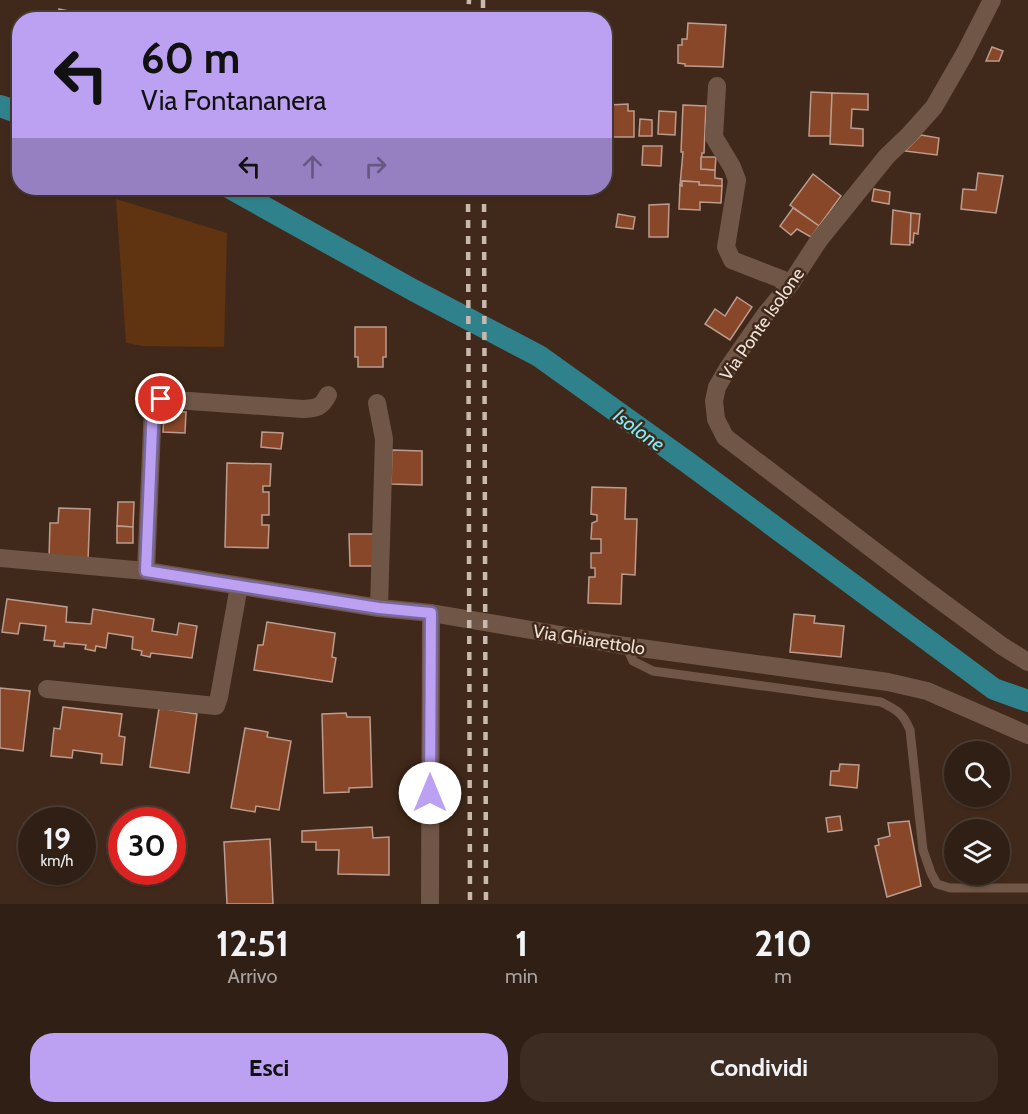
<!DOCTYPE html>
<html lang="it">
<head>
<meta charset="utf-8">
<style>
	body { margin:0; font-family:Cabin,sans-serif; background:#3c2c22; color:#f1f3f6; height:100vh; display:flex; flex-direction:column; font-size:22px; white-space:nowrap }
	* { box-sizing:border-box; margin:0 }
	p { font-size:20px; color:#a8a2a0 }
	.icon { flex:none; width:33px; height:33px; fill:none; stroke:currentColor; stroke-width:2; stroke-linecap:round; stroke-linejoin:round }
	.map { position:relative; height:904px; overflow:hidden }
	.details { display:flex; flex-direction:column; background:#301f14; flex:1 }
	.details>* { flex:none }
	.top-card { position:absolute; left:12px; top:12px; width:600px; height:183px; border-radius:24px; box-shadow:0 2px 4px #0004,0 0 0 2px #4b3d34; background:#bca0f2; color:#111; overflow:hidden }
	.controls { position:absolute; left:944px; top:741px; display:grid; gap:12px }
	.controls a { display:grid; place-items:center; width:66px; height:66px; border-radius:50%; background:#301f14; box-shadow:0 2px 4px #0004,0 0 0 2px #4b3d34; font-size:30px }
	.speed { position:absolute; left:18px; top:807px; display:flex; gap:12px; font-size:30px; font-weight:700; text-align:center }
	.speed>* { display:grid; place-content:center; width:78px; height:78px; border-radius:50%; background:#301f14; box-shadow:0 2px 4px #0004,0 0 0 2px #4b3d34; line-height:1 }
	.speed small { font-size:15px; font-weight:400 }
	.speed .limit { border:9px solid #d22; background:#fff; color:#111 }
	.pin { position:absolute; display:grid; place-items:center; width:51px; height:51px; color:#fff; margin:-26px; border:3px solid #fff; border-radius:50%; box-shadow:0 2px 6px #0007 }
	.me { position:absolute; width:66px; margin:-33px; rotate:0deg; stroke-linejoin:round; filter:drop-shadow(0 0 4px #0008) }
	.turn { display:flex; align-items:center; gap:21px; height:126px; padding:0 30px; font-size:27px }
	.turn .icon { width:78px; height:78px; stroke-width:2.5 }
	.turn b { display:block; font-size:42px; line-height:51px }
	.lanes { display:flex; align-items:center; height:57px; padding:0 30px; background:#0003; justify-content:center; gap:30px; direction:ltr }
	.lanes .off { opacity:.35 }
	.eta { display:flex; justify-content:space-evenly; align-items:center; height:102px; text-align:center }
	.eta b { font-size:36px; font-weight:700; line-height:42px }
	.cta { display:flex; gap:12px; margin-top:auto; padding:12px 30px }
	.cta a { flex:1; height:69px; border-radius:24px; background:#bca0f2; color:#111; font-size:24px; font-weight:700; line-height:69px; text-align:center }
	.cta a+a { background:#3c2c22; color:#f1f3f6 }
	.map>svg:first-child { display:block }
	.green { fill:#603311 }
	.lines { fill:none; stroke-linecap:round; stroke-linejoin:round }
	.canal { stroke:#2f828b; stroke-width:22 }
	.building { fill:#89472a; stroke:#bb9c8f; stroke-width:1.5 }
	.lane { stroke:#705646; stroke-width:9 }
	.street { stroke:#705646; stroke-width:18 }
	.rail { stroke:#c9b8ad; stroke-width:4.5; stroke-dasharray:8 8; stroke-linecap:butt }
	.route-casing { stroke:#7a689d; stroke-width:15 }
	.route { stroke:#bca0f2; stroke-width:10 }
	.labels { text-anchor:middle; stroke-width:5; stroke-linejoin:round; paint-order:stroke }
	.street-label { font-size:18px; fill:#efe0d6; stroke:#40291a }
	.water-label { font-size:20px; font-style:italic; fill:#7feefb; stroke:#40291a }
</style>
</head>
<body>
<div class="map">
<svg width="1028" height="904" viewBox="0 0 1028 904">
	<rect width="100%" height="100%" fill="#40291a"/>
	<path class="green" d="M 116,199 L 227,233 L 224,347 L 143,346 L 126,343 Z"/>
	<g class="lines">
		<g class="canal">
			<path d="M 0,106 L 20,113"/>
			<path d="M 230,188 L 413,290 L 539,356 L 687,462 L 994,689 L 1028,701"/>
		</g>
	</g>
	<g class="building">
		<path d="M 59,9 L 83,14 L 82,20 L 57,20 Z"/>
		<path d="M 688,23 L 726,25 L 723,67 L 687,66 L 685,66 L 685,64 L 678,63 L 678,45 L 682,45 L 682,39 L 687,39 Z"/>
		<path d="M 992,47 L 1003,51 L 999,61 L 986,61 Z"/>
		<path d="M 811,92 L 832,93 L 831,136 L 809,136 Z"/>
		<path d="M 832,93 L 868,94 L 868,110 L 852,109 L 851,128 L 863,129 L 863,146 L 830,144 Z"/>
		<path d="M 628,104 L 628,111 L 634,111 L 634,137 L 612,137 L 612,133 L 609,133 L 609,105 Z"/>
		<path d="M 683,105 L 706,106 L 704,153 L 702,153 L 701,169 L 715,170 L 715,178 L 722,179 L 722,186 L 699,185 L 699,182 L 682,181 L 682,186 L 680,185 L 683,152 L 681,152 Z"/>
		<path d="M 659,111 L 676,112 L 675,135 L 658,134 Z"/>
		<path d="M 640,119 L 652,120 L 652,136 L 639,136 Z"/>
		<path d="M 921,135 L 939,138 L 937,155 L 905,151 Z"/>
		<path d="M 643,146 L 662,146 L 661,166 L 642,165 Z"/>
		<path d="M 701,157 L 716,157 L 715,170 L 701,169 Z"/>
		<path d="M 978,173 L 1003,176 L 996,213 L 961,209 L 963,189 L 976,190 Z"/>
		<path d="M 813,174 L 841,196 L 819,226 L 790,205 Z"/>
		<path d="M 682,181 L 699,182 L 699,185 L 722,186 L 721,203 L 700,202 L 700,210 L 679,209 L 680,185 L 682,186 Z"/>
		<path d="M 874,189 L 890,192 L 889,204 L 872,201 Z"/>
		<path d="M 669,204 L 668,237 L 649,237 L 649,205 Z"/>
		<path d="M 793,208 L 819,226 L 811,237 L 797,229 L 791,235 L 780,226 Z"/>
		<path d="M 893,210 L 911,213 L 910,245 L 891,244 Z"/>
		<path d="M 911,213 L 920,214 L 918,234 L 914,233 L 913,243 L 910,242 Z"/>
		<path d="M 618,214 L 635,217 L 633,229 L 616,227 Z"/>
		<path d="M 737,297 L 752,307 L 730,340 L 705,324 L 715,309 L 725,316 Z"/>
		<path d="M 355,327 L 386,327 L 386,357 L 383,357 L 383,367 L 358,367 L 358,357 L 355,357 Z"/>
		<path d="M 164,411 L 186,412 L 185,433 L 163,432 Z"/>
		<path d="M 262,432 L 283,433 L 281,449 L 261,447 Z"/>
		<path d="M 392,450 L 422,451 L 422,485 L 391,484 Z"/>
		<path d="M 227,463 L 271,464 L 270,486 L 263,486 L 263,492 L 269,492 L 269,515 L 262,515 L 262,525 L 269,525 L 268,548 L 225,547 Z"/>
		<path d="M 592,487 L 626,488 L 625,519 L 637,519 L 635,575 L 622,574 L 621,604 L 588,603 L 589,577 L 595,577 L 595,568 L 591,568 L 591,553 L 601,553 L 601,539 L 591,539 L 592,523 L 597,521 L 597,515 L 591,514 Z"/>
		<path d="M 118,502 L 134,502 L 133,527 L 117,526 Z"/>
		<path d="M 59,508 L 90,509 L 88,560 L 49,558 L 50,523 L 58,523 Z"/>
		<path d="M 117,526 L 133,527 L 133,543 L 117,543 Z"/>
		<path d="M 349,534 L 375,534 L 376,566 L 350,566 Z"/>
		<path d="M 7,599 L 67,607 L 66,622 L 91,624 L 93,609 L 154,619 L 152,631 L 177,635 L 179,623 L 197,626 L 192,658 L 151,653 L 150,657 L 141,655 L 142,651 L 132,649 L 133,637 L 108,633 L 106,648 L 96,646 L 95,651 L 85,649 L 86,645 L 64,643 L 64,647 L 54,646 L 55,641 L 44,640 L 46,626 L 20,623 L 18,634 L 2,632 Z"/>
		<path d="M 794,614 L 815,616 L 814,623 L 844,626 L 841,657 L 790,652 Z"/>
		<path d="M 267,622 L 335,633 L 332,657 L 336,658 L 332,682 L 254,670 L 258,645 L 263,645 Z"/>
		<path d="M 0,688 L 30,691 L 23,751 L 0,748 Z"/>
		<path d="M 63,707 L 122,714 L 119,736 L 125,737 L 122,765 L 101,763 L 102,754 L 73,750 L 72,758 L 51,756 L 54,728 L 60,729 Z"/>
		<path d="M 159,708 L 197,714 L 189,773 L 150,767 Z"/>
		<path d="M 346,713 L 347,717 L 370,717 L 372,787 L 349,788 L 349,792 L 324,793 L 322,714 Z"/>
		<path d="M 245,728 L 268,732 L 267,737 L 291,741 L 279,810 L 256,806 L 255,812 L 231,808 Z"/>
		<path d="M 840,764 L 859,765 L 857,788 L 830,785 L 831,771 L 839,771 Z"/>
		<path d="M 840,816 L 842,830 L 828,832 L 826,818 Z"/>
		<path d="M 909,821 L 921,886 L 887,897 L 875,846 L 879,845 L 878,839 L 890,836 L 888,823 Z"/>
		<path d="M 372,827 L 373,838 L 389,837 L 389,875 L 338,874 L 339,850 L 316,850 L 316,842 L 302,842 L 302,831 Z"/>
		<path d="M 270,839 L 273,904 L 227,904 L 224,842 Z"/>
	</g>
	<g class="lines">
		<path class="lane" d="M 626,646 L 633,661 L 653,671 L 881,702 C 897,710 903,713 910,730 L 923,850 L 931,873 L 937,884 L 950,888 L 1028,888"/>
		<g class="street">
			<path d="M 992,0 L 965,53 L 934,107 L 909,135 L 887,156 L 819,240 L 791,283 L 765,315 L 728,368 L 717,387 L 714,401 L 716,419 L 725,437 L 922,587 L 1002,646 L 1028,662"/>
			<path d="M 717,86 L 714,137 L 732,167 L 737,180 L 726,247 L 732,260 L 791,283"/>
			<path d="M 377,403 L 384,439 L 379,608"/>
			<path d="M 0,558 L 146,571 L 379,608 L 431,613 L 626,646 L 888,682 L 927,691 L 1028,735"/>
			<path d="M 146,571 L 153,405 L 161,399 L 303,409 C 317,408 321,408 328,395"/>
			<path d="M 47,689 L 216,706 L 219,697 L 239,586"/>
			<path d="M 430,904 L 431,613"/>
		</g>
		<g class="rail">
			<path d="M 483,0 L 483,20"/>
			<path d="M 468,20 L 469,0"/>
			<path d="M 468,188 L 470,904"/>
			<path d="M 484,188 L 486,904"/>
		</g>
	</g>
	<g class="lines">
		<defs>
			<path id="route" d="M 161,399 L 153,405 L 146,571 L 379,608 L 431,613 L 430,793"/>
		</defs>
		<use href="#route" class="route-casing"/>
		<use href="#route" class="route"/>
	</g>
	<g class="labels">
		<g class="street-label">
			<text transform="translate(762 324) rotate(-55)" y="6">Via Ponte Isolone</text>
			<text transform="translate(589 640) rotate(9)" y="6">Via Ghiarettolo</text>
		</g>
		<g class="water-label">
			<text transform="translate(639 430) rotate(36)" y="7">Isolone</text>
		</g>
	</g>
</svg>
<div class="controls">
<a><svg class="icon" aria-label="search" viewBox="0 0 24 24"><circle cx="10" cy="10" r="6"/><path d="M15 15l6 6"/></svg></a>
<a><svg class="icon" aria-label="layers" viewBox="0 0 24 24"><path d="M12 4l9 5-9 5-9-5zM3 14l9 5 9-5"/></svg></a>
</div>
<div class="speed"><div>19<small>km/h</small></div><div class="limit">30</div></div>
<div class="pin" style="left:161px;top:399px;background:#d93025"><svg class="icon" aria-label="arrive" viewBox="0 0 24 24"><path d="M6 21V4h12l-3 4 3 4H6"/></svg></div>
<svg class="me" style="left:430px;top:793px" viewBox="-20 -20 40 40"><circle r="19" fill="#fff"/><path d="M0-13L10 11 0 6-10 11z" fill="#bca0f2"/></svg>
<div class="top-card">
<div class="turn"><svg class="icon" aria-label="left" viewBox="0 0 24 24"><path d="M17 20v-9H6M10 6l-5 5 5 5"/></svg><div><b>60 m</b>Via Fontananera</div></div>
<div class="lanes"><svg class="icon" aria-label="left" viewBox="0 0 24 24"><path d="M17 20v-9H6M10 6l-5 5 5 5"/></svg><svg class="icon off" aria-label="ahead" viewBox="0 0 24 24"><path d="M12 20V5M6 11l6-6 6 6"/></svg><svg class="icon off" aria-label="right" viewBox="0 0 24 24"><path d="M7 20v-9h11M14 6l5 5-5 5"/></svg></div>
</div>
</div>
<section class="details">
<div class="eta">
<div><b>12:51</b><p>Arrivo</p></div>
<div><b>1</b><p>min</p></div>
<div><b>210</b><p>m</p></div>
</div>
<div class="cta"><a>Esci</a><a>Condividi</a></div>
</section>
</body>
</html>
